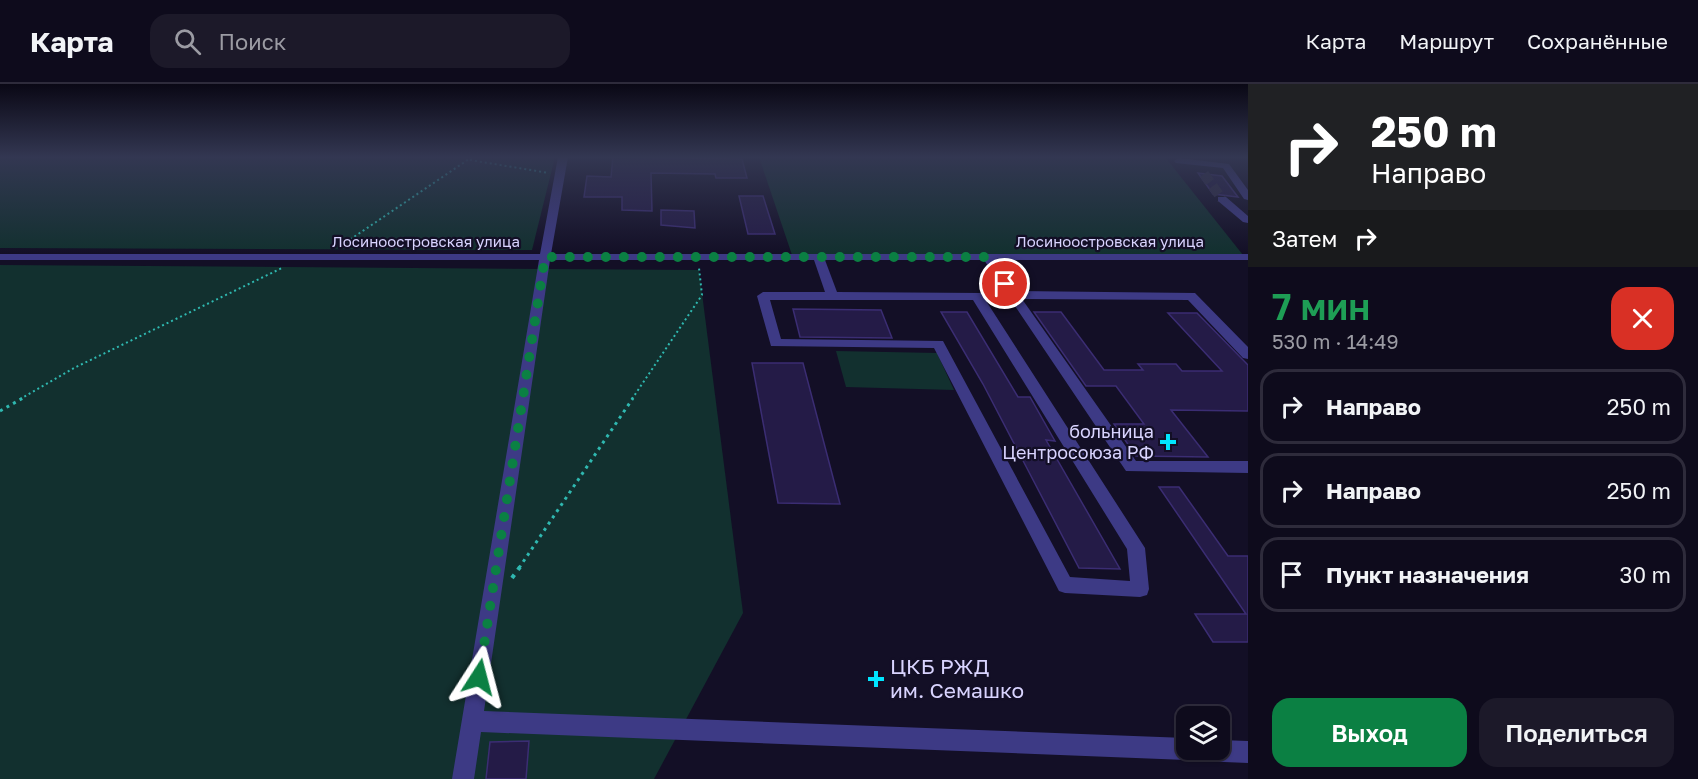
<!DOCTYPE html>
<html lang="ru">
<head>
<meta charset="utf-8">
<style>
	body { margin:0; font-family:"Golos Text",sans-serif; background:#1c1929; color:#f1f3f6; height:100vh; display:flex; flex-direction:column; font-size:22px; white-space:nowrap }
	* { box-sizing:border-box; margin:0 }
	p { font-size:20px; color:#9b9ba3 }
	.icon { flex:none; width:33px; height:33px; fill:none; stroke:currentColor; stroke-width:2; stroke-linecap:round; stroke-linejoin:round }
	.map { position:relative; flex:1; overflow:hidden }
	.side { display:flex; flex-direction:column; background:#0e0b1c; width:450px }
	.side>* { flex:none }
	.top-card { background:#202124; color:#fff; overflow:hidden }
	.tools { position:absolute; left:1176px; top:622px; display:grid; gap:12px }
	.tools a { display:grid; place-items:center; width:54px; height:54px; border-radius:12px; background:#0e0b1c; box-shadow:0 2px 4px #0004,0 0 0 2px #2e2b3b; font-size:30px }
	.pin { position:absolute; display:grid; place-items:center; width:51px; height:51px; color:#fff; margin:-26px; border:3px solid #fff; border-radius:50%; box-shadow:0 2px 6px #0007 }
	.me { position:absolute; width:66px; margin:-33px; rotate:9deg; stroke-linejoin:round; filter:drop-shadow(0 0 4px #0008) }
	.turn { display:flex; align-items:center; gap:21px; height:126px; padding:0 24px; font-size:27px }
	.turn .icon { width:78px; height:78px; stroke-width:2.5 }
	.turn b { display:block; font-size:42px; line-height:51px }
	.then { display:flex; align-items:center; height:57px; padding:0 24px; background:#0003; gap:12px; font-size:22px }
	.round { display:grid; place-items:center; flex:none; width:63px; height:63px; border-radius:18px; background:#1c1929 }
	.head { display:flex; align-items:center; justify-content:space-between; height:102px; padding:0 24px }
	h1 { font-size:36px; font-weight:600; line-height:45px; color:#1e9e55 }
	.button { display:flex; gap:12px; margin-top:auto; padding:12px 24px }
	.button a { flex:1; height:69px; border-radius:18px; background:#0b8043; color:#fff; font-size:24px; font-weight:600; line-height:69px; text-align:center }
	.button a+a { background:#1c1929; color:#f1f3f6 }
	ul { padding:0; list-style:none }
	li { display:flex; align-items:center; gap:18px; height:75px; margin:0 12px 9px; padding:0 12px; border:3px solid #2e2b3b; border-radius:18px }
	li div { flex:1 }
	li b { display:block; font-size:22px }
	li em { font-style:normal }
	header { display:flex; align-items:center; gap:36px; box-sizing:border-box; height:84px; padding:0 30px; background:#0e0b1c; border-bottom:2px solid #2e2b3b }
	header strong { font-size:28px }
	nav { display:flex; gap:33px; margin-inline-start:auto; font-size:21px }
	.search { width:420px; height:54px; background:#1c1929; display:flex; align-items:center; gap:15px; box-sizing:border-box; padding:0 21px; border-radius:18px; color:#9b9ba3; font-size:22px }
	main { display:flex; flex:1; min-height:0 }
	.map>svg:first-child { display:block }
	.green { fill:#12302f }
	.building { fill:#241b47; stroke:#3b2d73; stroke-width:1.5 }
	.lines { fill:none; stroke-linecap:round; stroke-linejoin:round }
	.minor-tunnel { stroke:#312d47; stroke-width:10; stroke-dasharray:10 5; stroke-linecap:butt }
	.path-far2 { stroke:#2fb8b0; stroke-width:2; stroke-dasharray:2 3; stroke-linecap:butt }
	.path-far1 { stroke:#2fb8b0; stroke-width:3; stroke-dasharray:3 4.5; stroke-linecap:butt }
	.path { stroke:#2fb8b0; stroke-width:4; stroke-dasharray:4 6; stroke-linecap:butt }
	.minor { fill:#3d3a85; fill-rule:evenodd }
	.route { stroke:#0b8043; stroke-width:10; stroke-dasharray:0 18 }
	.poi-dot { fill:#00e5ff; stroke:#130f26; stroke-width:2 }
	.labels { text-anchor:middle; stroke-width:4.5; stroke-linejoin:round; paint-order:stroke }
	.far-street-label { font-size:15px; fill:#d9d4ff; stroke:#130f26 }
	.poi-label { font-size:18px; fill:#d9d4ff; stroke:#130f26; text-anchor:end }
	.near-poi-label { font-size:21px; fill:#d9d4ff; stroke:#130f26; text-anchor:start }
</style>
</head>
<body>
<header>
<strong>Карта</strong>
<div class="search"><svg class="icon" aria-label="search" viewBox="0 0 24 24"><circle cx="10" cy="10" r="6"/><path d="M15 15l6 6"/></svg>Поиск</div>
<nav><a>Карта</a><a>Маршрут</a><a>Сохранённые</a></nav>
</header>
<main>
<div class="map">
<svg width="1248" height="695" viewBox="0 0 1248 695">
	<rect width="100%" height="100%" fill="#130f26"/>
	<g class="green">
		<path d="M 0,73 L 555,73 L 532,166 L 0,164 Z"/>
		<path d="M 759,73 L 1165,73 L 1243,171 L 792,171 Z"/>
		<path d="M 0,181 L 699,186 L 743,529 L 654,695 L 0,695 Z"/>
		<path d="M 836,267 L 937,269 L 954,306 L 846,303 Z"/>
	</g>
	<g class="building">
		<path d="M 613,73 L 742,75 L 747,94 L 716,94 L 715,90 L 651,89 L 652,127 L 622,126 L 622,113 L 584,113 L 587,92 L 611,93 Z"/>
		<path d="M 1198,89 L 1222,92 L 1238,113 L 1213,110 Z"/>
		<path d="M 739,112 L 763,112 L 775,150 L 748,150 Z"/>
		<path d="M 661,126 L 694,127 L 695,144 L 661,141 Z"/>
		<path d="M 793,225 L 881,226 L 892,254 L 800,253 Z"/>
		<path d="M 941,228 L 967,228 L 1018,313 L 1030,313 L 1055,357 L 1046,356 L 1120,485 L 1079,484 L 983,300 Z"/>
		<path d="M 1034,228 L 1061,228 L 1104,286 L 1143,286 L 1138,280 L 1176,280 L 1182,287 L 1222,287 L 1168,229 L 1197,229 L 1248,281 L 1248,327 L 1171,326 L 1208,373 L 1136,372 L 1114,340 L 1144,340 L 1116,302 L 1086,302 Z"/>
		<path d="M 752,279 L 803,279 L 840,420 L 778,419 Z"/>
		<path d="M 1159,403 L 1179,403 L 1228,472 L 1248,472 L 1248,558 L 1213,558 L 1195,530 L 1246,530 Z"/>
		<path d="M 529,657 L 526,695 L 486,695 L 490,658 Z"/>
	</g>
	<g class="lines">
		<path class="minor-tunnel" d="M 1204,90 L 1222,115"/>
		<g class="path-far2">
			<path d="M 470,76 L 549,89"/>
			<path d="M 342,161 L 472,73"/>
			<path d="M 20,315 L 76,283 L 282,184"/>
			<path d="M 632,315 L 702,211 L 699,184"/>
		</g>
		<g class="path-far1">
			<path d="M 0,327 L 23,314"/>
			<path d="M 519,484 L 633,314"/>
		</g>
		<path class="path" d="M 512,494 L 520,483"/>
		<g class="minor">
			<path d="M 558,73 L 568,73 L 551,170 L 1248,170 L 1248,176 L 995,176 L 1017,207 L 1195,209 L 1248,263 L 1248,275 L 1243,274 L 1188,216 L 1022,215 L 1136,377 L 1248,377 L 1248,389 L 1126,387 L 984,176 L 825,176 L 837,208 L 981,209 L 1145,464 L 1149,505 L 1147,511 L 1140,513 L 1065,509 L 1059,507 L 934,264 L 771,262 L 757,212 L 763,208 L 825,208 L 814,176 L 550,176 L 484,627 L 1186,654 L 1186,666 L 1220,666 L 1220,656 L 1248,657 L 1248,679 L 1200,677 L 1192,673 L 1186,676 L 481,648 L 474,695 L 452,695 L 539,176 L 0,176 L 0,170 L 540,170 ZM 770,216 L 973,216 L 1127,465 L 1130,497 L 1070,493 L 943,257 L 781,255 Z"/>
			<path d="M 1179,74 L 1229,80 L 1248,106 L 1248,116 L 1244,115 L 1223,84 L 1176,79 L 1174,77 Z"/>
			<path d="M 1218,113 L 1226,113 L 1248,132 L 1248,139 L 1243,138 L 1218,117 Z"/>
		</g>
	</g>
	<linearGradient id="sky" x2="0" y2="1"><stop stop-color="#0a0815"/><stop offset="0.43" stop-color="#333752"/><stop offset="1" stop-color="#333752" stop-opacity="0"/></linearGradient>
	<rect width="1248" height="170" fill="url(#sky)"/>
	<g class="lines">
		<path class="route" d="M 479,593 L 545,173 L 987,173 L 1005,200"/>
	</g>
	<g class="poi-dot">
		<path d="M1165 349h6v6h6v6h-6v6h-6v-6h-6v-6h6z"/>
		<path d="M873 586h6v6h6v6h-6v6h-6v-6h-6v-6h6z"/>
	</g>
	<g class="labels">
		<g class="far-street-label">
			<text x="426" y="163">Лосиноостровская улица</text>
			<text x="1110" y="163">Лосиноостровская улица</text>
		</g>
		<g class="poi-label">
			<text x="1154" y="354">больница<tspan x="1154" dy="21">Центросоюза РФ</tspan></text>
		</g>
		<g class="near-poi-label">
			<text x="890" y="590">ЦКБ РЖД<tspan x="890" dy="24">им. Семашко</tspan></text>
		</g>
	</g>
</svg>
<div class="tools">
<a><svg class="icon" aria-label="layers" viewBox="0 0 24 24"><path d="M12 4l9 5-9 5-9-5zM3 14l9 5 9-5"/></svg></a>
</div>
<div class="pin" style="left:1005px;top:200px;background:#d93025"><svg class="icon" aria-label="arrive" viewBox="0 0 24 24"><path d="M6 21V4h12l-3 4 3 4H6"/></svg></div>
<svg class="me" style="left:479px;top:593px" viewBox="-20 -20 40 40"><path d="M0-17L14 15 0 8-14 15z" fill="#0b8043" stroke="#fff" stroke-width="4"/></svg>
</div>
<section class="side">
<div class="top-card">
<div class="turn"><svg class="icon" aria-label="right" viewBox="0 0 24 24"><path d="M7 20v-9h11M14 6l5 5-5 5"/></svg><div><b>250 m</b>Направо</div></div>
<div class="then">Затем<svg class="icon" aria-label="right" viewBox="0 0 24 24"><path d="M7 20v-9h11M14 6l5 5-5 5"/></svg></div>
</div>
<div class="head"><div><h1>7 мин</h1><p>530 m · 14:49</p></div><a class="round" style="background:#d93025;color:#fff"><svg class="icon" aria-label="close" viewBox="0 0 24 24"><path d="M6 6l12 12M18 6L6 18"/></svg></a></div>
<ul>
<li><svg class="icon" aria-label="right" viewBox="0 0 24 24"><path d="M7 20v-9h11M14 6l5 5-5 5"/></svg><div><b>Направо</b></div><em>250 m</em></li>
<li><svg class="icon" aria-label="right" viewBox="0 0 24 24"><path d="M7 20v-9h11M14 6l5 5-5 5"/></svg><div><b>Направо</b></div><em>250 m</em></li>
<li><svg class="icon" aria-label="arrive" viewBox="0 0 24 24"><path d="M6 21V4h12l-3 4 3 4H6"/></svg><div><b>Пункт назначения</b></div><em>30 m</em></li>
</ul>
<div class="button"><a>Выход</a><a>Поделиться</a></div>
</section>
</main>
</body>
</html>
